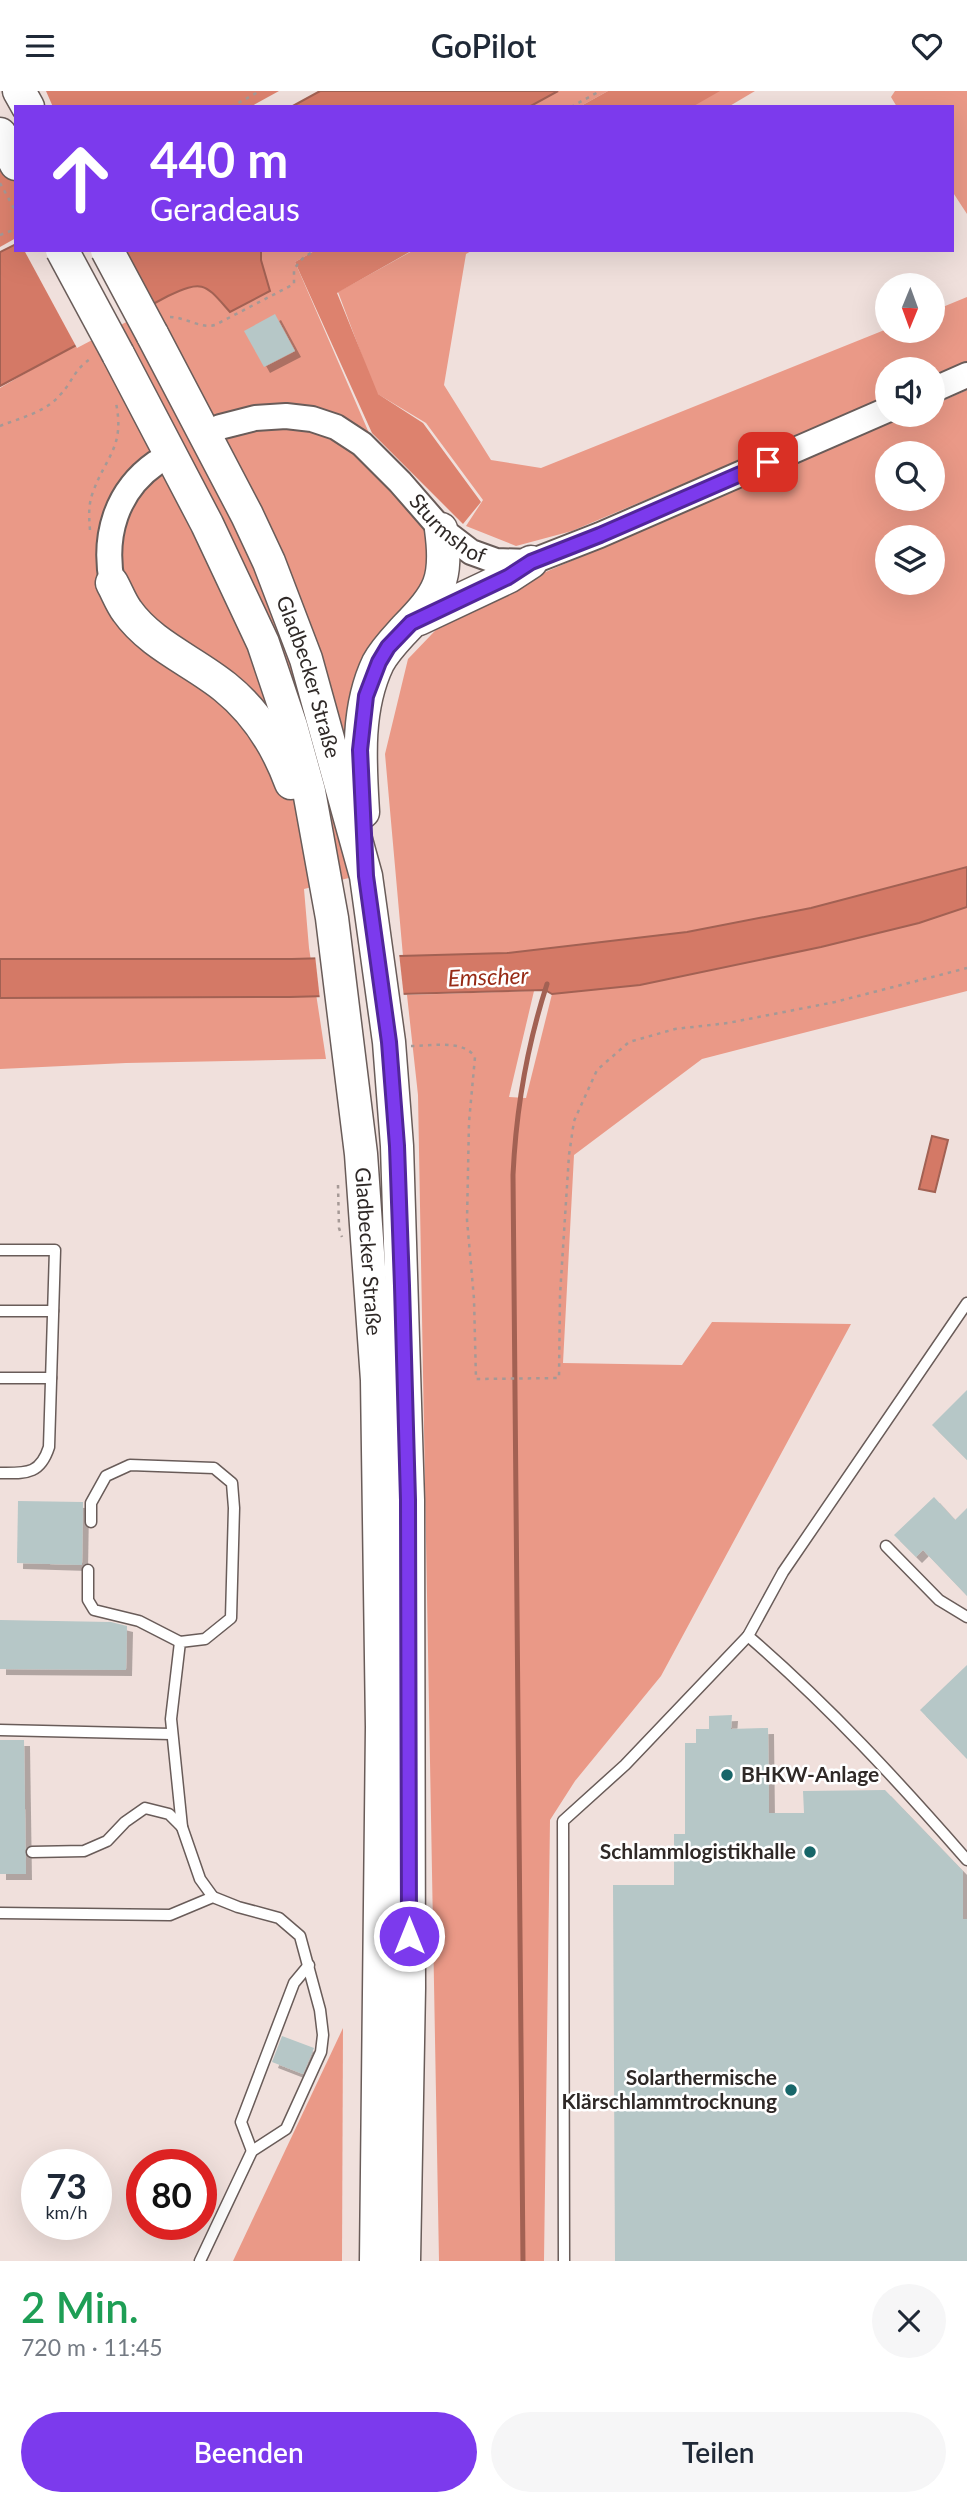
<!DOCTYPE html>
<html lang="de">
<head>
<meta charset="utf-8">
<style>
	body { margin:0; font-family:Lato,sans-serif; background:#f6f6f7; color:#1f2937; height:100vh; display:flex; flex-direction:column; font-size:26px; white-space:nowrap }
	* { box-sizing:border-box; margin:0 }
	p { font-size:23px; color:#747a83 }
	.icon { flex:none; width:38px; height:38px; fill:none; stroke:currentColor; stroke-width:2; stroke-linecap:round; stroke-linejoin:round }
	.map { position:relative; height:2170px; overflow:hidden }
	.details { display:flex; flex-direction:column; background:#fff; flex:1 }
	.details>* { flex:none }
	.banner { position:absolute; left:14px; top:14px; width:940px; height:147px; border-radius:0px; box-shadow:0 7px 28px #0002; background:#7c3aed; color:#fff; overflow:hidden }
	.needle { width:46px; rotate:181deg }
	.buttons { position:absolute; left:875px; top:182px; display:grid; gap:14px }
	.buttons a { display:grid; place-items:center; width:70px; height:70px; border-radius:50%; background:#fff; box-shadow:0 7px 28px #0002; font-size:35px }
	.speed { position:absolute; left:21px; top:2058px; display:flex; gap:14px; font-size:35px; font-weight:700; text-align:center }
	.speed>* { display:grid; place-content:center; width:91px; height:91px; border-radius:50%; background:#fff; box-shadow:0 7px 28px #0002; line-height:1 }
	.speed small { font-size:18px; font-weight:400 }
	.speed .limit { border:10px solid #d22; background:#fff; color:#111 }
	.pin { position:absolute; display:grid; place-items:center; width:60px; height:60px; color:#fff; margin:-30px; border-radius:14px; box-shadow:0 4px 10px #0006 }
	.me { position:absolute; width:77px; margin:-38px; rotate:0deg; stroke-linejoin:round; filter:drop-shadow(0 0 5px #0008) }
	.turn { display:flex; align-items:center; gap:24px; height:147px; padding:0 21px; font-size:32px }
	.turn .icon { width:91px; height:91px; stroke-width:2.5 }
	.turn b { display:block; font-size:49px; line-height:60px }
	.round { display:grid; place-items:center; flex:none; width:74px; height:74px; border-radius:37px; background:#f6f6f7 }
	.head { display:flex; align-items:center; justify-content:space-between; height:119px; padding:0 21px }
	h1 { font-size:42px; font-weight:600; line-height:52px; color:#1e9e55 }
	.action { display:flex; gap:14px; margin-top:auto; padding:14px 21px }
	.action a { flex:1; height:80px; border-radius:42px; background:#7c3aed; color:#fff; font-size:28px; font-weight:600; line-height:80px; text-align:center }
	.action a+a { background:#f6f6f7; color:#1f2937 }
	header { display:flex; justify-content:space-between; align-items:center; height:91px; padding:0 21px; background:#fff; font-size:32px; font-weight:600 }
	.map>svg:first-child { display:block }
	.green { fill:#ea9987; fill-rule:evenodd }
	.forest { fill:#dd826e }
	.water { fill:#d47966; stroke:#a26153; stroke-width:2 }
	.pier { fill:#f0e0dc }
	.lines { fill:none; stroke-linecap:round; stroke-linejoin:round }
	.stream { stroke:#a26153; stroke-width:5 }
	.building { fill:#b6c7c7; filter:url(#shadow) }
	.service-casing { stroke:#695c59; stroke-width:13 }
	.tertiary-casing { stroke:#695c59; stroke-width:28 }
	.trunk-casing { stroke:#695c59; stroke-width:35 }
	.path { stroke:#a59996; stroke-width:2.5; stroke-dasharray:3.5 5; stroke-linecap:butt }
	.service { stroke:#fff; stroke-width:10 }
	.tertiary { stroke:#fff; stroke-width:24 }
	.trunk { stroke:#fff; stroke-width:32 }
	.trunk-bridge-casing { stroke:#695c59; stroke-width:35; stroke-linecap:butt }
	.trunk-bridge { stroke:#fff; stroke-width:32 }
	.route-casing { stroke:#51269a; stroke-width:18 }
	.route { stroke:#7c3aed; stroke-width:12 }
	.poi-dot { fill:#176669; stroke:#fff; stroke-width:2.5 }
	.labels { text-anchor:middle; stroke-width:5; stroke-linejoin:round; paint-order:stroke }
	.street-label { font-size:21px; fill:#2f2927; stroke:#fff }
	.poi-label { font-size:21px; font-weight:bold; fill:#2f2927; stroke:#fff; text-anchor:end }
	.water-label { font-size:23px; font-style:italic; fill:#972b16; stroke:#fff }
</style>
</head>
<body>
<header><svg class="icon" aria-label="menu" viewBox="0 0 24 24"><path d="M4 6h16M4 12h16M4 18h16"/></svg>GoPilot<svg class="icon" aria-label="heart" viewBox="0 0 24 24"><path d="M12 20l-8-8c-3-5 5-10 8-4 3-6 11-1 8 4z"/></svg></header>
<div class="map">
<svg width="967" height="2170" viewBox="0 0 967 2170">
	<defs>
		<filter id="shadow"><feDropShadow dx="6" dy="6" stdDeviation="0" flood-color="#0004"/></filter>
	</defs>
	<rect width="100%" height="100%" fill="#f0e0dc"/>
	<g class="green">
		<path d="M 558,0 L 608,0 L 579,16 L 529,16 Z"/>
		<path d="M 713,0 L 755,0 L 728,16 L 684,16 Z"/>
		<path d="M 895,0 L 967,0 L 967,123 L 952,100 L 952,16 L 897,16 L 891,6 Z"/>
		<path d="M 261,159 L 316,159 L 295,171 L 369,342 L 383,383 L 433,446 L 425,490 L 355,588 L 346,653 L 361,784 L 304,798 L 309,857 L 326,968 L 126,972 L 0,978 L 0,297 C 26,282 178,192 197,195 C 211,196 221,211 230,221 L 270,200 L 261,169 Z"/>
		<path d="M 414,159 L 473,159 L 466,163 L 444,294 L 491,369 L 541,377 L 887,238 L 933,240 L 933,220 L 967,206 L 967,273 L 933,288 L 933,278 L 887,278 L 887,307 L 572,440 L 516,455 L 466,435 L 483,409 L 426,332 L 376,302 L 338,201 Z"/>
		<path d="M 967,299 L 967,776 L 811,817 L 687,841 L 507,862 L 403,865 L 385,663 L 408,568 L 453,521 L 909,324 L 933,324 L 933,314 ZM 887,362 L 933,362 L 933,408 L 887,408 ZM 887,446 L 933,446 L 933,492 L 887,492 Z"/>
		<path d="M 967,816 L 967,900 L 702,968 L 574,1064 L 563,1272 L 682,1274 L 712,1231 L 851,1233 L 661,1585 L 575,1690 L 550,1729 L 544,2170 L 439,2170 L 418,1004 L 407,904 L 534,900 L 509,1006 L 526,1007 L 552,903 L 640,894 L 821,856 L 919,832 Z"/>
		<path d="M 343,1937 L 342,2170 L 233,2170 Z"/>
	</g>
	<g class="forest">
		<path d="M 46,0 L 279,0 L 250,16 L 53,16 Z"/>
		<path d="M 608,0 L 720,0 L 692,16 L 579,16 Z"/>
		<path d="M 0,64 L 16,89 L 16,147 L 0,156 Z"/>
		<path d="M 316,159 L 413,159 L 337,202 L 378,303 L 423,332 L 481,411 L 463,433 L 372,342 L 295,171 Z"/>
	</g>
	<g class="water">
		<path d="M 320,0 L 558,0 L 529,16 L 291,16 Z"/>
		<path d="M 16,153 L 16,159 L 261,159 L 261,169 L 270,200 L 230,221 C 205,193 204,188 168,205 L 0,295 L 0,161 Z"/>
		<path d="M 967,776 L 967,816 L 919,832 L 821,856 L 640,894 L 552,903 L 545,899 L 290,906 L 0,907 L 0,868 L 292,868 L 507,862 L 687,841 L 811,817 Z"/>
		<path d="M 932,1045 L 948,1049 L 935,1101 L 919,1098 Z"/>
	</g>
	<g class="pier">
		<path d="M 24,159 L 118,159 L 149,219 L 77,257 Z"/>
		<path d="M 399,862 L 404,907 L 320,909 L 315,864 Z"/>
	</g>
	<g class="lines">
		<path class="stream" d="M 523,2170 L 513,1084 C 516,1019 527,955 547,893"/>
	</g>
	<g class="building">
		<path d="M 275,223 L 295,260 L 264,276 L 244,240 Z"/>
		<path d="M 967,1299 L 967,1369 L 932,1334 Z"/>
		<path d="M 934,1406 L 955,1429 L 967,1417 L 967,1505 L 923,1459 L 916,1466 L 894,1444 Z"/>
		<path d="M 18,1410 L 83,1411 L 82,1474 L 17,1472 Z"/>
		<path d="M 0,1529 L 111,1531 L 127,1535 L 126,1579 L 0,1578 Z"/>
		<path d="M 967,1574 L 967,1668 L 920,1619 Z"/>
		<path d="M 732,1624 L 731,1638 L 768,1637 L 769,1722 L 804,1722 L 803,1700 L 885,1699 L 963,1780 L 963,1828 L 967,1828 L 967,2170 L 615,2170 L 613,1794 L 674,1794 L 674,1743 L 685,1743 L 685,1652 L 696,1652 L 696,1638 L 709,1638 L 709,1625 Z"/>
		<path d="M 0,1649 L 24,1649 L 26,1783 L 0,1783 Z"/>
		<path d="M 282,1945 L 314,1957 L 303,1983 L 272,1971 Z"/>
	</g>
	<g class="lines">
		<defs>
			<g id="service">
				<path d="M 0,1159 L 55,1159 L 49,1356 C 40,1384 26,1382 0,1382"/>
				<path d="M 967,1212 L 783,1481 L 748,1545 C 828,1614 898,1690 967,1769"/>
				<path d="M 0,1220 L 53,1220"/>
				<path d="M 0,1287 L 51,1287"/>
				<path d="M 91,1431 L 91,1412 L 106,1385 L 130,1374 L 214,1377 L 232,1392 L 234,1417 L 231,1527 L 205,1548 L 180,1551 L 171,1628 L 182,1736 L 200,1788 L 213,1806"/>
				<path d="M 886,1455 L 939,1509 L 967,1526"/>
				<path d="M 88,1479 L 88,1509 L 94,1519 L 139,1530 L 180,1551"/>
				<path d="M 0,1639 L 171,1643"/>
				<path d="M 32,1761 L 84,1760 L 107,1750 L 125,1731 L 145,1717 L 169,1723 L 182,1736"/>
				<path d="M 0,1822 L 170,1824 L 213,1806 L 238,1816 L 279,1827 L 300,1845 L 320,1919 L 323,1944 L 321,1961 L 286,2038 L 252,2060 L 200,2170"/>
				<path d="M 252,2060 L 241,2031 L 294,1892 L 309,1874"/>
				<path d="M 564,2170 L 563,1730 L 625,1674 L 748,1545"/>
			</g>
			<g id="tertiary">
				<path d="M 933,299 L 967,284"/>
				<path id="s1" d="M 220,336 L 255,327 L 286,325 L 312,328 L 336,336 L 362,353 L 400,391 L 441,438 L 471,461 L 496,470 L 531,471 L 600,444 L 887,319"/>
				<path d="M 112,492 C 103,445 116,400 156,372"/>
			</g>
			<g id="trunk">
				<path d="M 19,0 L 28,16"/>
				<path d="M 0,43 L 16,73"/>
				<path id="s2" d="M 152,243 L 247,424 L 269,471 L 306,568 L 366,785 L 389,951 L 397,1055 L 408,1409 L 409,1897 L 404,2170"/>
				<path id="s3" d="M 118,263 L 207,433 L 263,552 L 291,635 L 309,700 L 332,827 L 361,1063 L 377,1289 L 382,1636 L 376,2170"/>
				<path d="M 112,492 C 117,501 121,512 127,520 C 151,554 193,570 225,596 C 256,621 277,654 291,692"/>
				<path d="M 419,528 L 508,486 L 531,471"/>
				<path d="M 363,721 C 360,671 356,618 378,572 C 385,559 395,549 405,538 C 440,502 448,489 441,438"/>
			</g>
		</defs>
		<use href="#service" class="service-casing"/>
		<use href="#tertiary" class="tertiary-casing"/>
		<use href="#trunk" class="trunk-casing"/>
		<g class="path">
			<path d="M 231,16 L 260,0"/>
			<path d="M 571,16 L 600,0"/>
			<path d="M 0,92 L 16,121"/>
			<path d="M 0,144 L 16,138"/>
			<path d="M 170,226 C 185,226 201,238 215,234 L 294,193 L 294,178 L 302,168 L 315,159"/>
			<path d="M 0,335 C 20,327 46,321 60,304 C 74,289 73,279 93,266"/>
			<path d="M 90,439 C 89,426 88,414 93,401 C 106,365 125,356 116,312"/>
			<path d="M 411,955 C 431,955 463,948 475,966 L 469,1031 L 467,1129 L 474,1208 L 476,1288 L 559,1287 L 560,1204 L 569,1064 L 574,1030 L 597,979 L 629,951 L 675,938 L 728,932 L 835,911 L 967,877"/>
			<path d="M 338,1094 L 339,1137 L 342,1146"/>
		</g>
		<use href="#service" class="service"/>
		<use href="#tertiary" class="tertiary"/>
		<use href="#trunk" class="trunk"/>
		<defs>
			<g id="trunk-bridge">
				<path d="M 62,159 L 118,263"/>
				<path d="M 107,159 L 152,243"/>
			</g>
		</defs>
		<use href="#trunk-bridge" class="trunk-bridge-casing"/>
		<use href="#trunk-bridge" class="trunk-bridge"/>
	</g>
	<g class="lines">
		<defs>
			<path id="route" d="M 409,1845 L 408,1409 L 402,1195 L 397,1055 L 389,951 L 366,785 L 360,659 L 366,605 L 379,571 L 388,556 L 411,532 L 508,486 L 531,471 L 600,444 L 768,371"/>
		</defs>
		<use href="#route" class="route-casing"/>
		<use href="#route" class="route"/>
	</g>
	<g class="poi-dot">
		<circle cx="727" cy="1684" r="7"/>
		<circle cx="810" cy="1761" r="7"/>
		<circle cx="791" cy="1999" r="7"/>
	</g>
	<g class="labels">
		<g class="street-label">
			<text dy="7" stroke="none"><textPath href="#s1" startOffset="271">Sturmshof</textPath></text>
			<text dy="7" stroke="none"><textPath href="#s2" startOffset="378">Gladbecker Straße</textPath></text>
			<text dy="7" stroke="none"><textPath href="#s3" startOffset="943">Gladbecker Straße</textPath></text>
		</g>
		<g class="poi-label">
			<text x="741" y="1691" text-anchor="start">BHKW-Anlage</text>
			<text x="796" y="1768">Schlammlogistikhalle</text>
			<text x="777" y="1994">Solarthermische<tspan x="777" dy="24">Klärschlammtrocknung</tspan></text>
		</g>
		<g class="water-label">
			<text transform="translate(488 886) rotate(-2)" y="8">Emscher</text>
		</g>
	</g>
</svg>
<div class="buttons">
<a><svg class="needle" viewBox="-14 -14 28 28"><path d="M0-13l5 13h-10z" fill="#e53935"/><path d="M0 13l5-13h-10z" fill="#747a83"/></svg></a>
<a><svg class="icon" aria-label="sound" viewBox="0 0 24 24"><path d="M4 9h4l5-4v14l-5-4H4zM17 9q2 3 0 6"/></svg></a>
<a><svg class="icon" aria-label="search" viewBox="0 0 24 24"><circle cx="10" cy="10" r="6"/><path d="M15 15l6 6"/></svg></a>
<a><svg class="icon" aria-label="layers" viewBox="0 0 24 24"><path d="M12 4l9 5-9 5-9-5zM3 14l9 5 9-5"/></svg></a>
</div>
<div class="speed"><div>73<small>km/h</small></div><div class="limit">80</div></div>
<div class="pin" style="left:768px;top:371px;background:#d93025"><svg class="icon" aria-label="arrive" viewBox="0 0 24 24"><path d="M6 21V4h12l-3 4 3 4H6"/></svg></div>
<svg class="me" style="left:409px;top:1845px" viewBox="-20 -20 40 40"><circle r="17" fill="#7c3aed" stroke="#fff" stroke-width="3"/><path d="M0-11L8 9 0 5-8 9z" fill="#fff"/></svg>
<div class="banner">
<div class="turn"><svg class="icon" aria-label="ahead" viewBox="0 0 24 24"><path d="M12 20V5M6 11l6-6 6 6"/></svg><div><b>440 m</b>Geradeaus</div></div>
</div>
</div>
<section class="details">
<div class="head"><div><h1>2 Min.</h1><p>720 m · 11:45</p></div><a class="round"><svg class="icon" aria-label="close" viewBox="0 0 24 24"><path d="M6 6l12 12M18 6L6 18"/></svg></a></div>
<div class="action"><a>Beenden</a><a>Teilen</a></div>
</section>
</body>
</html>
